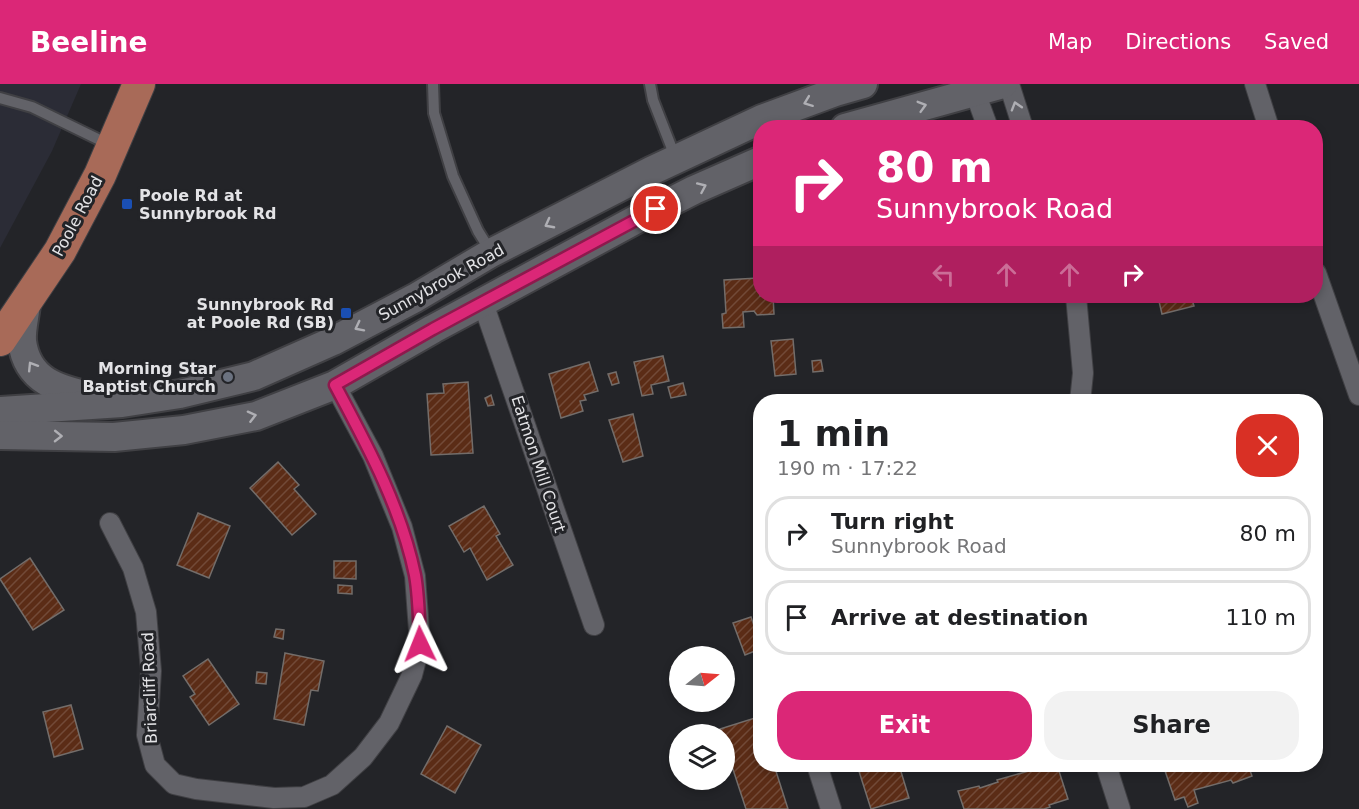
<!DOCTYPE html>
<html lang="en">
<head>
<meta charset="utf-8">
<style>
	body { margin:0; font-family:"DejaVu Sans",sans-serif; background:#f2f2f2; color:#202124; height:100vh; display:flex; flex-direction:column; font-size:22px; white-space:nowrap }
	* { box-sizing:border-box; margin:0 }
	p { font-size:20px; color:#757577 }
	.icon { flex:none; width:33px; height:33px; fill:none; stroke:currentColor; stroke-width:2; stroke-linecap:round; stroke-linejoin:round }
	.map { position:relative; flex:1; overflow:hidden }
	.sheet { position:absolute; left:753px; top:310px; width:570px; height:378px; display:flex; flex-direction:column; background:#fff; border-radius:24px; box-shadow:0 3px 9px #0003 }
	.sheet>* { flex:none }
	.guide { position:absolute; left:753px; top:36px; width:570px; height:183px; border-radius:24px; box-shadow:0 3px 9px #0003; background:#db2777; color:#fff; overflow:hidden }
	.needle { width:39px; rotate:73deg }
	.controls { position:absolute; left:669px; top:562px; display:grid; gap:12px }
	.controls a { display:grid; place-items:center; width:66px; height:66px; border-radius:50%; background:#fff; box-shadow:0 3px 9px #0003; font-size:30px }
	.pin { position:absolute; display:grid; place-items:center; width:51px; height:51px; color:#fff; margin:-26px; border:3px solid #fff; border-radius:50%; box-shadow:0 2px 6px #0007 }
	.me { position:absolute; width:66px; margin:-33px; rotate:358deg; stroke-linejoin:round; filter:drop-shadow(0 0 4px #0008) }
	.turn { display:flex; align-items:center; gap:21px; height:126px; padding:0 24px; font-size:27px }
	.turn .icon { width:78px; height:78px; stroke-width:2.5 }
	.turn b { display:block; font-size:42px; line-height:51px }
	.lanes { display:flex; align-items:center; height:57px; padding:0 24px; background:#0003; justify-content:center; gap:30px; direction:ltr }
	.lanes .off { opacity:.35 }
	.round { display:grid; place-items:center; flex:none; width:63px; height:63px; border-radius:24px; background:#f2f2f2 }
	.head { display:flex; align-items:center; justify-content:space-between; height:102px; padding:0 24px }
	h1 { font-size:36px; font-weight:700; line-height:45px }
	.action { display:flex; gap:12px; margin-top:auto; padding:12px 24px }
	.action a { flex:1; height:69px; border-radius:24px; background:#db2777; color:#fff; font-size:24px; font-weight:700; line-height:69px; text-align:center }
	.action a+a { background:#f2f2f2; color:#202124 }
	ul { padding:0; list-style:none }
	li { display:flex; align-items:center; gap:18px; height:75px; margin:0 12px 9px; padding:0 12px; border:3px solid #e0e0e0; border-radius:24px }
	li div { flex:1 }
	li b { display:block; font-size:22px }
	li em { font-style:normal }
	header { display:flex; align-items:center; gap:36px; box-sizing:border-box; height:84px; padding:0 30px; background:#db2777; color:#fff }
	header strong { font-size:28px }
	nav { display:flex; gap:33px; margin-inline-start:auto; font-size:21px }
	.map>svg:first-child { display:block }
	.built { fill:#2b2c36 }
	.building { fill:url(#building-hatch); stroke:#736d6a; stroke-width:1.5 }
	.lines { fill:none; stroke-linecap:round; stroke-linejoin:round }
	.lane-casing { stroke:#404044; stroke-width:14 }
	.street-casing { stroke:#404044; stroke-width:22 }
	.secondary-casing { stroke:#404044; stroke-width:32 }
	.primary-casing { stroke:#404044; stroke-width:34 }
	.lane { stroke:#626268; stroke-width:10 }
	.street { stroke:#626268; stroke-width:20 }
	.secondary { stroke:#626268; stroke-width:28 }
	.primary { stroke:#a86a58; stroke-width:32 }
	.oneway { stroke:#afafb4 }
	.route-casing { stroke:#8e194d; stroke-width:15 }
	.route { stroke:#db2777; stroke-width:10 }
	.transit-dot { fill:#1a4fb4; stroke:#232428; stroke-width:2 }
	.worship-dot { fill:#6b7280; stroke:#232428; stroke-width:2 }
	.labels { text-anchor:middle; stroke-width:6; stroke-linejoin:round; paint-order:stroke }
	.poi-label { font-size:16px; font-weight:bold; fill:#e3e3e6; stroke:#232428; text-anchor:end }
	.street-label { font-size:16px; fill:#e3e3e6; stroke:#232428 }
</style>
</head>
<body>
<header>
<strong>Beeline</strong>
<nav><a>Map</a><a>Directions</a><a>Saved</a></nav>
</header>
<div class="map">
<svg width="1359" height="725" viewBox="0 0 1359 725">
	<defs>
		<pattern id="building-hatch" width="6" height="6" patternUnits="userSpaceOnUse" patternTransform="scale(1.5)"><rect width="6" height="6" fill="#5b2c16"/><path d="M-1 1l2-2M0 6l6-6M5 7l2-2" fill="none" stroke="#724a38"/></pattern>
	</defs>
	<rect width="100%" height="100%" fill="#232428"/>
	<path class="built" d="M 0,0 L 81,0 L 52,67 L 0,164 Z"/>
	<g class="building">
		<path d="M 758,194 L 760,196 L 760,212 L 773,212 L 774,230 L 757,231 L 754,227 L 743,228 L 744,243 L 723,244 L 722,230 L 726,229 L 724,196 Z"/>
		<path d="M 1164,212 L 1191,212 L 1194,222 L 1162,230 L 1158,213 Z"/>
		<path d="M 793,255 L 796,290 L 775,292 L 771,257 Z"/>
		<path d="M 663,272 L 669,297 L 651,301 L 653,310 L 642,312 L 634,278 Z"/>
		<path d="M 821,276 L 823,287 L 813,288 L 812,277 Z"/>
		<path d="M 589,278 L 598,307 L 584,311 L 586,316 L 580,317 L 583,327 L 561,334 L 549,290 Z"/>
		<path d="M 616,288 L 619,299 L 612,301 L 608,290 Z"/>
		<path d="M 468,298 L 473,369 L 431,371 L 427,310 L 444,309 L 443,300 Z"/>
		<path d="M 683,299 L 686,311 L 671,314 L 668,303 Z"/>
		<path d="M 491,311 L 494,321 L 488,322 L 485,314 Z"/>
		<path d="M 633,330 L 643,372 L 623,378 L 609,336 Z"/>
		<path d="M 278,378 L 299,401 L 294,405 L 316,430 L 292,451 L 250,404 Z"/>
		<path d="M 484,422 L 500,450 L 496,452 L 513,481 L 487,496 L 470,464 L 464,468 L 449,442 Z"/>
		<path d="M 198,429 L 230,442 L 209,494 L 177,481 Z"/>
		<path d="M 30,474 L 64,526 L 33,546 L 0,495 Z"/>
		<path d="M 334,477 L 356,477 L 356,495 L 334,494 Z"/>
		<path d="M 338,501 L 352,502 L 352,510 L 338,509 Z"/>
		<path d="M 751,533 L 760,559 L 760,565 L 745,571 L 733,539 Z"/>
		<path d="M 276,545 L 284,546 L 283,555 L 274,553 Z"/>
		<path d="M 285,569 L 324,577 L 318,607 L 311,606 L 304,641 L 274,635 Z"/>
		<path d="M 208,575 L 239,620 L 209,641 L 190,613 L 195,610 L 183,592 Z"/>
		<path d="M 257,588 L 267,589 L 266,600 L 256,599 Z"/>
		<path d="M 71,621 L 83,665 L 54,673 L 43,628 Z"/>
		<path d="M 758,633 L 760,634 L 760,681 L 774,681 L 788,725 L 746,725 L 724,658 L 724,651 L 722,651 L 720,645 Z"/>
		<path d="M 447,642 L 481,661 L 455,709 L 421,690 Z"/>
		<path d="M 857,681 L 899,681 L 909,714 L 871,725 Z"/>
		<path d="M 1044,681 L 1057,681 L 1068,715 L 1049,721 L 1050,723 L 1044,725 L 964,725 L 958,707 L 979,702 L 980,704 L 998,698 L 997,696 L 1036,685 L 1035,684 Z"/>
		<path d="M 1163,681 L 1248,681 L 1252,692 L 1233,699 L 1231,696 L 1194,706 L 1198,719 L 1188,723 L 1184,713 L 1175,716 Z"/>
	</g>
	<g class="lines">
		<defs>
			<g id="lane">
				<path d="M 433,0 L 434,29 L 453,92 L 478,147 L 491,168"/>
				<path d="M 650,0 L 653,16 L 676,75"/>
				<path d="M 0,14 L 32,23 L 110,61"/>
			</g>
			<g id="street">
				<path d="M 972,0 L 988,44"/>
				<path d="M 1009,0 L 1023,44"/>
				<path d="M 1255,0 L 1269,44"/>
				<path d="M 1316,189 L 1359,311"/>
				<path d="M 1076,212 L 1083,289 L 1080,318"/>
				<path d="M 483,219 L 594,541"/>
				<path d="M 110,439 L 133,484 L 146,528 L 151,587 L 147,651 L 155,681 L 174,700 L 196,705 L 274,714 L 304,713 L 332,701 L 363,673 L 389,639 L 412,591 L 420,560 L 415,492 L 402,443 L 373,372 L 335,301"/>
				<path d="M 817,681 L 831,725"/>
				<path d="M 1106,681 L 1120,725"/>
			</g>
			<g id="secondary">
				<path d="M 845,44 L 1003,0"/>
				<path d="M 26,220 C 25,231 21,246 22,257 C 27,298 59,305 93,313"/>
				<path d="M 0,327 L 122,319 L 180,310 L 254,292 L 333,257 L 415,214 L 491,169 L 651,87 L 762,35 L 835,8 L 863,0"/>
				<path d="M 0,351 L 114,353 L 184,346 L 256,332 L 335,301 L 433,245 L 637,135 L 694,106 L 760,77"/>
			</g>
			<path id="primary" d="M 0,256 L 60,167 L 100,91 L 139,0"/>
		</defs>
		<use href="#lane" class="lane-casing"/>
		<use href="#street" class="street-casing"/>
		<use href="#secondary" class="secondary-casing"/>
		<use href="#primary" class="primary-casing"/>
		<use href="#lane" class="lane"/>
		<use href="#street" class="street"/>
		<use href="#secondary" class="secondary"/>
		<use href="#primary" class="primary"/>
	</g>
	<defs><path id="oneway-chevron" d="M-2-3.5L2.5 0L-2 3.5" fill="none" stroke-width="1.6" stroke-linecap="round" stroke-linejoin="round" transform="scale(1.5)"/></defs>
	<g class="oneway">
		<use href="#oneway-chevron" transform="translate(808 18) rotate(159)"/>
		<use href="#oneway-chevron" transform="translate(922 22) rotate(-16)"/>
		<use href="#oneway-chevron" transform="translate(1016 22) rotate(-107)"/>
		<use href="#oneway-chevron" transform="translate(702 103) rotate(-24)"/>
		<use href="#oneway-chevron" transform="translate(549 140) rotate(152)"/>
		<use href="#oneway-chevron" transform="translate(359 243) rotate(153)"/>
		<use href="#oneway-chevron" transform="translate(32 282) rotate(-122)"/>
		<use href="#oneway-chevron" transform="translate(252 332) rotate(-14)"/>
		<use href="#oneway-chevron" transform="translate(58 352) rotate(1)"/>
	</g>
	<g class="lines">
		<defs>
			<path id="route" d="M 420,560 C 419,537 419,513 415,491 C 401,423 367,361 335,301 L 433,245 L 656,125"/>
		</defs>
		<use href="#route" class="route-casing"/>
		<use href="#route" class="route"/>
	</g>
	<g class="transit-dot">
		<rect x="121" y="114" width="12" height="12" rx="3"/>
		<rect x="340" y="223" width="12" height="12" rx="3"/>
	</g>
	<circle class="worship-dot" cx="228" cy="293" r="6"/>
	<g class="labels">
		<g class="poi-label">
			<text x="139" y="117" text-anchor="start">Poole Rd at<tspan x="139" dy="18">Sunnybrook Rd</tspan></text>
			<text x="334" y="226">Sunnybrook Rd<tspan x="334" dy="18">at Poole Rd (SB)</tspan></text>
			<text x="216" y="290">Morning Star<tspan x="216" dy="18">Baptist Church</tspan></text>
		</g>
		<g class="street-label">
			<text transform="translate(77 132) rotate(-62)" y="6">Poole Road</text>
			<text transform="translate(441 198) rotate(-29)" y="6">Sunnybrook Road</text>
			<text transform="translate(539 380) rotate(72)" y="6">Eatmon Mill Court</text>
			<text transform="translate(149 604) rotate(-92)" y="6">Briarcliff Road</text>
		</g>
	</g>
</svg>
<div class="controls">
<a><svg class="needle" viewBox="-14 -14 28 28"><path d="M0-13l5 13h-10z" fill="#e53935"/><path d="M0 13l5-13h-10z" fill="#757577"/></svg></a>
<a><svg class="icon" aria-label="layers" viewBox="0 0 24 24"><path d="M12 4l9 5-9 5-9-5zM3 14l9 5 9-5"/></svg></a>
</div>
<div class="pin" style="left:656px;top:125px;background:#d93025"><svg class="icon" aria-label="arrive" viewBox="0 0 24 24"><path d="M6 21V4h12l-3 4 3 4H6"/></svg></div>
<svg class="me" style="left:420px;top:560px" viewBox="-20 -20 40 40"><path d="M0-17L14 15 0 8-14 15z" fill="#db2777" stroke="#fff" stroke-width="4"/></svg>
<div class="guide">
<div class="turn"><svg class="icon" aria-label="right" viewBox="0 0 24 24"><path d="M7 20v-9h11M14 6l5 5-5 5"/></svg><div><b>80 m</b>Sunnybrook Road</div></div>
<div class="lanes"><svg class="icon off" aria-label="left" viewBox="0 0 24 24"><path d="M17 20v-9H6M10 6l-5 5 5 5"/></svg><svg class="icon off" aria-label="ahead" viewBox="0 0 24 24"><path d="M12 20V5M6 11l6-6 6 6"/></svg><svg class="icon off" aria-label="ahead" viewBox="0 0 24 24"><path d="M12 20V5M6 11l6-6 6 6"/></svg><svg class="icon" aria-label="right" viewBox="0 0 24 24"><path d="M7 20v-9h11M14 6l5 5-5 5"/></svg></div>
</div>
<section class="sheet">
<div class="head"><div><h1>1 min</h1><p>190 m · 17:22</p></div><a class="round" style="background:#d93025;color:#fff"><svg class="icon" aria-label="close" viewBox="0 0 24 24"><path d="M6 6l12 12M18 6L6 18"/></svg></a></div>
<ul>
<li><svg class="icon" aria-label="right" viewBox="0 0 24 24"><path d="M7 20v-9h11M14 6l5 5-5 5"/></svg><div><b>Turn right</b><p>Sunnybrook Road</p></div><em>80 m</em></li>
<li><svg class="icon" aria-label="arrive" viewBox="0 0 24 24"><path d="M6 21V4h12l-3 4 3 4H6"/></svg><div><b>Arrive at destination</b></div><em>110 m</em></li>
</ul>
<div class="action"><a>Exit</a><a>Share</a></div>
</section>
</div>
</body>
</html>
